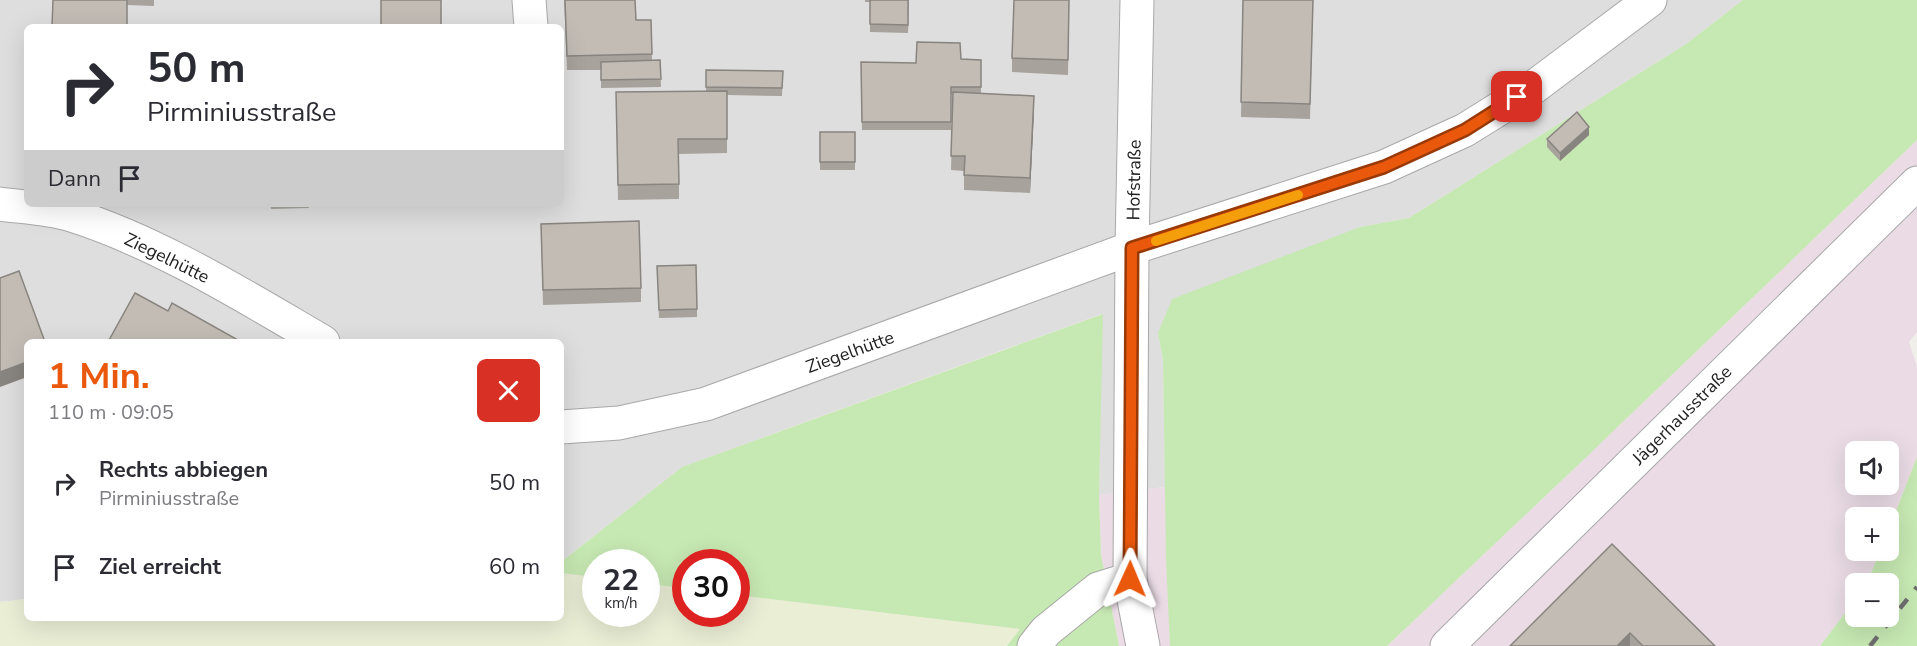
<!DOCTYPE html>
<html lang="de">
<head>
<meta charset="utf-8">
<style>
	body { margin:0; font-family:"Nunito Sans",sans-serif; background:#f7f7f7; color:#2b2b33; height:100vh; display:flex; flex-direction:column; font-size:22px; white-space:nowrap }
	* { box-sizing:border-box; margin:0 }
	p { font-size:20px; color:#7c7c81 }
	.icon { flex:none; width:33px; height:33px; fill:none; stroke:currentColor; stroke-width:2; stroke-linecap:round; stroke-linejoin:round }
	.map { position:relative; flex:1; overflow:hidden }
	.drawer { position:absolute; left:24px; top:339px; width:540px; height:282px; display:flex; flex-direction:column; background:#fff; border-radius:9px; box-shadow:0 6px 24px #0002 }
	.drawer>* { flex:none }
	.banner { position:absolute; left:24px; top:24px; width:540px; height:183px; border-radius:9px; box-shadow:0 6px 24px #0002; background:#fff; color:#2b2b33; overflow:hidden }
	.buttons { position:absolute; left:1845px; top:441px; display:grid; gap:12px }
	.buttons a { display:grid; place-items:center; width:54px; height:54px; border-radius:9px; background:#fff; box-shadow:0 6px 24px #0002; font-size:30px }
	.speed { position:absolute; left:582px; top:549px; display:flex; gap:12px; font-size:30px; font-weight:700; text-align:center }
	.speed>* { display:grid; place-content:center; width:78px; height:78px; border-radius:50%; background:#fff; box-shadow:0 6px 24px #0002; line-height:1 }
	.speed small { font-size:15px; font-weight:400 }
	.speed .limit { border:9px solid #d22; background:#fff; color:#111 }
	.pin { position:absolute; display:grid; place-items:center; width:51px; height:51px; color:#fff; margin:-26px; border-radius:12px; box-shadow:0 3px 9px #0006 }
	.me { position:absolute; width:66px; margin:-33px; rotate:1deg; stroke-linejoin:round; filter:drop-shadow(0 0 4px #0008) }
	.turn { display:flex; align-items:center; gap:21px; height:126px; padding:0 24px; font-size:27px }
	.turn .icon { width:78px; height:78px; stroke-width:2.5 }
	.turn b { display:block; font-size:42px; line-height:51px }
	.then { display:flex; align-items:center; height:57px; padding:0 24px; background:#0003; gap:12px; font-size:22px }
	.round { display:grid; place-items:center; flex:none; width:63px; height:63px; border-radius:9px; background:#f7f7f7 }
	.head { display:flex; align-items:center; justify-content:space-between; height:102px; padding:0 24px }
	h1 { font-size:36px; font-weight:700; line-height:45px; color:#ea580c }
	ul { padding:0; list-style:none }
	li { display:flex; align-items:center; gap:18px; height:84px; padding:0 24px }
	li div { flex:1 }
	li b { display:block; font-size:22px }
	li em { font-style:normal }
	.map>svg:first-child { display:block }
	.residential { fill:#dfdede; fill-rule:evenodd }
	.industrial { fill:#eadbe5; fill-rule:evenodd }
	.farmland { fill:#eaeed5 }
	.grass { fill:#c6e8b2 }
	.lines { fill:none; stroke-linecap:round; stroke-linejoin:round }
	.minor-casing { stroke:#a8a8a8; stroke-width:35 }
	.minor { stroke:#fff; stroke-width:33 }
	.rail { stroke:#6f6f6f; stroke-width:4.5; stroke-dasharray:12 12; stroke-linecap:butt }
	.wall { fill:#a7a29c }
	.shaded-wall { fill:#88847f }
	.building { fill:#c2bcb5; stroke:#88847f; stroke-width:1.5 }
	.route-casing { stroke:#983908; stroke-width:15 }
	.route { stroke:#ea580c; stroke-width:10 }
	.slow { stroke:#f59e0b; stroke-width:10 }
	.labels { text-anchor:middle; stroke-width:4.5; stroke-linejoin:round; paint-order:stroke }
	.street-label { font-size:18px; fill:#212121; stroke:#fff }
</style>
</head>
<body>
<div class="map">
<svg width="1917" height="646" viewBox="0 0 1917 646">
	<rect width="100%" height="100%" fill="#f1efe9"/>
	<path class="residential" d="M 0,0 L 1743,0 L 1686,44 L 1409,218 L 1360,227 L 1158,333 L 1163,360 L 1165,487 L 1099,495 L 1102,314 L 682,467 L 561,562 L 561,342 L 27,342 L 27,599 L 0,602 ZM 27,27 L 561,27 L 561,204 L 27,204 Z"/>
	<g class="industrial">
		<path d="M 1917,140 L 1917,332 L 1909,342 L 1917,367 L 1917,457 L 1889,529 L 1888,518 L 1856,518 L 1856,550 L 1880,551 L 1867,583 L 1856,584 L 1855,600 L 1820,646 L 1387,646 L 1578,465 ZM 1856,452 L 1888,452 L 1888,484 L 1856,484 Z"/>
		<path d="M 1165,487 L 1170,646 L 1119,646 L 1101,555 L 1099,495 Z"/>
	</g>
	<path class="farmland" d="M 561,573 L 595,577 L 596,614 L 646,614 L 647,584 L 685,588 L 686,614 L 736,614 L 737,595 L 1020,629 L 1007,646 L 0,646 L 0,602 L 27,599 L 27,618 L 561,618 Z"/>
	<g class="grass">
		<path d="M 1743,0 L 1917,0 L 1917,140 L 1578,465 L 1387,646 L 1170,646 L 1166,559 L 1163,360 L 1158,333 L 1172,299 L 1360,227 L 1409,218 L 1686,44 Z"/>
		<path d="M 1103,314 L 1099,495 L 1101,555 L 1119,646 L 1007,646 L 1020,629 L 737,595 L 736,562 L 686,562 L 685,588 L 647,584 L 646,562 L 596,562 L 595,577 L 561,573 L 561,562 L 682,467 Z"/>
		<path d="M 1917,457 L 1917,646 L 1820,646 L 1855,600 L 1856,616 L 1888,616 L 1888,584 L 1867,583 L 1880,551 L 1888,550 L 1889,529 Z"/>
	</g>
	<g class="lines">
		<defs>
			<g id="minor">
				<path d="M 529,0 L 531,27"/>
				<path d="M 1137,0 L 1132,248 L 1130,579 L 1143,646"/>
				<path d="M 0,204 C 22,207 47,208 68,214 C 156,241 244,296 323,342"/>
				<path d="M 561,427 L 619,423 L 706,404 L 1132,248 L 1384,167 L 1465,130 L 1534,87 L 1650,0"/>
				<path d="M 1034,646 L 1046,631 L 1098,589 L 1130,579"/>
				<path d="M 1447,646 L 1917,183"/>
			</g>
		</defs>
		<use href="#minor" class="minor-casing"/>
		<use href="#minor" class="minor"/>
		<path class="rail" d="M 1870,646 L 1917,587"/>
	</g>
	<g class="wall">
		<path d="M 53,0 L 154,0 L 154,6 L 128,5 Z"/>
		<path d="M 564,0 L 635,0 L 636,20 L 651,20 L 652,60 L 660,60 L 661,87 L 601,88 L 601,70 L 567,70 Z"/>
		<path d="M 865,0 L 909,0 L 908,33 L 870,32 L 870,2 L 865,2 Z"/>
		<path d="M 1069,0 L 1068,75 L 1012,72 L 1012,58 Z"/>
		<path d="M 1243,0 L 1313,0 L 1310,119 L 1241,117 Z"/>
		<path d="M 961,59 L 981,60 L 981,93 L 1034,110 L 1030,193 L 964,190 L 964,171 L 951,170 L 953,95 L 951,95 L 951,130 L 862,130 L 861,62 L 916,63 Z"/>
		<path d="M 706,70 L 783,71 L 782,96 L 727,95 L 727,153 L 679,154 L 679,199 L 618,200 L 616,92 L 706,91 Z"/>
		<rect x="820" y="132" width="35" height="38"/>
		<path d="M 1589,135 L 1560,161 L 1547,147 L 1547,139 Z"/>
		<path d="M 270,204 L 309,204 L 309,208 L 271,209 Z"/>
		<rect x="410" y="204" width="20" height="1"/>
		<path d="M 541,224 L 641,288 L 641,302 L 543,305 Z"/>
		<path d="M 657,266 L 697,309 L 697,317 L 659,318 Z"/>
		<path d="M 1612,544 L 1715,646 L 1510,646 Z"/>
	</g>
	<g class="shaded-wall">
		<path d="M 1034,96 L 1034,110 L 1030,193 L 1030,178 Z"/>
		<path d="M 1589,127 L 1589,135 L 1560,161 L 1560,153 Z"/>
		<path d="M 27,362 L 27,377 L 0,387 L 0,372 Z"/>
		<path d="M 1630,633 L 1630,646 L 1617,646 Z"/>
	</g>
	<g class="building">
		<path d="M 53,0 L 127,0 L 127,27 L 52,27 Z"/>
		<rect x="381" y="0" width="60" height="27"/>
		<path d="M 565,0 L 635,0 L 636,20 L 651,20 L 652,54 L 567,56 Z"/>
		<path d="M 870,0 L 908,0 L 908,25 L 870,24 Z"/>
		<path d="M 1014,0 L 1069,0 L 1068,60 L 1012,58 Z"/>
		<path d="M 1243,0 L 1313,0 L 1310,104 L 1241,102 Z"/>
		<path d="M 917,42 L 960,43 L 961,59 L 981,60 L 981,87 L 951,87 L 951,122 L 862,122 L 861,62 L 916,63 Z"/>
		<path d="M 660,60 L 661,79 L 601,80 L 601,62 Z"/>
		<path d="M 706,70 L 783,71 L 782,88 L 706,87 Z"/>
		<path d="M 727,91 L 727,139 L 678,139 L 679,184 L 618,185 L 616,92 Z"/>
		<path d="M 953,92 L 1034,96 L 1030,178 L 964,175 L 965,156 L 951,156 Z"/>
		<path d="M 1577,112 L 1589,127 L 1560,153 L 1547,139 Z"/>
		<rect x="820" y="132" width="35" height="30"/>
		<path d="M 639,221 L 641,288 L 543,290 L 541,224 Z"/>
		<path d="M 696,265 L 697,309 L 659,310 L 657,266 Z"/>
		<path d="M 19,271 L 45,342 L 27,342 L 27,362 L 0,372 L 0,278 Z"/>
		<path d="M 135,293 L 168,311 L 172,303 L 238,340 L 237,342 L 108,342 Z"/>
		<path d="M 1612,544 L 1715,646 L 1643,646 L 1630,633 L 1617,646 L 1510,646 Z"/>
	</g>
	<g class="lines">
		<defs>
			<path id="route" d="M 1130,579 L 1132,248 L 1384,167 L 1465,130 L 1517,97"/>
		</defs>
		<use href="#route" class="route-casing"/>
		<use href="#route" class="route"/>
		<path class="slow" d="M 1156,241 L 1298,195"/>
	</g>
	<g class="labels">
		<g class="street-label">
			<text transform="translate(1134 180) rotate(-89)" y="6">Hofstraße</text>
			<text transform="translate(167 258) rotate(26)" y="6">Ziegelhütte</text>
			<text transform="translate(850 352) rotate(-20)" y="6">Ziegelhütte</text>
			<text transform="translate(1682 415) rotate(-45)" y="6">Jägerhausstraße</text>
		</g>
	</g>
</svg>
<div class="buttons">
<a><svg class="icon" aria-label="sound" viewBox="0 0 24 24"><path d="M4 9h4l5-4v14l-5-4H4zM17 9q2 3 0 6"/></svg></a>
<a>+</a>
<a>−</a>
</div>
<div class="speed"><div>22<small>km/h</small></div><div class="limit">30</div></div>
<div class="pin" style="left:1517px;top:97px;background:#d93025"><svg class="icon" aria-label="arrive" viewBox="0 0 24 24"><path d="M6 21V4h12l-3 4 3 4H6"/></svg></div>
<svg class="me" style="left:1130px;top:579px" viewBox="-20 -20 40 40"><path d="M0-17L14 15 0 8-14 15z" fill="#ea580c" stroke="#fff" stroke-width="4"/></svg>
<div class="banner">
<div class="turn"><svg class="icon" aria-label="right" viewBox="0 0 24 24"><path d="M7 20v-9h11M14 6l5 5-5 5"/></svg><div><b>50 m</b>Pirminiusstraße</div></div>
<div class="then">Dann<svg class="icon" aria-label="arrive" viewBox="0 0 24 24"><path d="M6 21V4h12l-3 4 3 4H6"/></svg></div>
</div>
<section class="drawer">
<div class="head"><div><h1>1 Min.</h1><p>110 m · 09:05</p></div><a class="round" style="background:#d93025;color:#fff"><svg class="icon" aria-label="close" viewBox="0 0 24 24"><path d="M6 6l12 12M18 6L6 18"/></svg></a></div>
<ul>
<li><svg class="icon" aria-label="right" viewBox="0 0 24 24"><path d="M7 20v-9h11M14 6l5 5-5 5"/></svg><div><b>Rechts abbiegen</b><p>Pirminiusstraße</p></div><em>50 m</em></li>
<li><svg class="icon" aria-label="arrive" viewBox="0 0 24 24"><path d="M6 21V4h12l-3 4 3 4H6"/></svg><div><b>Ziel erreicht</b></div><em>60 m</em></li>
</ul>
</section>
</div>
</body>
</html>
